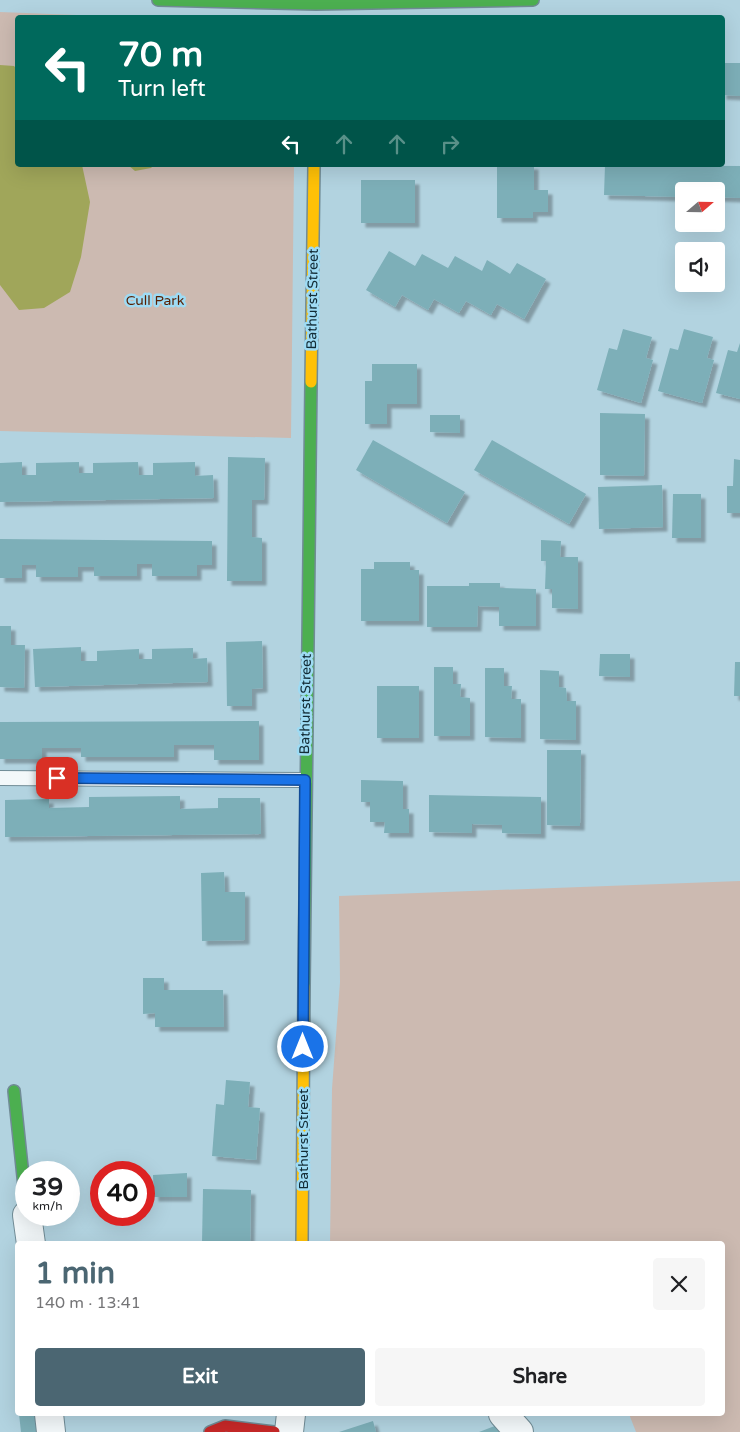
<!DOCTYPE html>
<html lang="en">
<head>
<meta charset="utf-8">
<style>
	body { margin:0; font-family:"Varela Round",sans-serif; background:#f6f6f6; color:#202124; height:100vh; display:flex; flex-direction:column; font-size:19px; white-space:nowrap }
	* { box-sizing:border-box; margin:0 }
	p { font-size:16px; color:#757577 }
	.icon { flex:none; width:28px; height:28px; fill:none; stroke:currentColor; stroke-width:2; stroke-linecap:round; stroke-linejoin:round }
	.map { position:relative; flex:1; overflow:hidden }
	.panel { position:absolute; left:15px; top:1241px; width:710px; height:175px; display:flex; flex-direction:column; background:#fff; border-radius:5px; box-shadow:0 5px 20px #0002 }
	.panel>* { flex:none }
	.banner { position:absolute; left:15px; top:15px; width:710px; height:152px; border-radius:5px; box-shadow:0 5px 20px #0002; background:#00695c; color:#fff; overflow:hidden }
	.needle { width:32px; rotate:70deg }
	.tools { position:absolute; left:675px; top:182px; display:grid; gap:10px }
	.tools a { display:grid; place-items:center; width:50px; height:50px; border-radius:5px; background:#fff; box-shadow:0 5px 20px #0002; font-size:25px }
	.speed { position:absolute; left:15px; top:1161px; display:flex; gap:10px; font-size:25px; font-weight:700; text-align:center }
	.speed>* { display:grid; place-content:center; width:65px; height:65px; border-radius:50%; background:#fff; box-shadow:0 5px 20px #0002; line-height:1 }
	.speed small { font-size:12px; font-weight:400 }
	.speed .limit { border:8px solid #d22; background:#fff; color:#111 }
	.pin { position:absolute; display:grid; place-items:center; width:42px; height:42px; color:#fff; margin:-21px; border-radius:10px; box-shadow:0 2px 8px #0006 }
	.me { position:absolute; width:55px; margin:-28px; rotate:0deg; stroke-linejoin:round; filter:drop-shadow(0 0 4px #0008) }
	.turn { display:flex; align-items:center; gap:18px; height:105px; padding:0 20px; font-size:22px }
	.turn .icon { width:65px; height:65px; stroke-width:2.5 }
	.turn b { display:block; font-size:35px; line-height:42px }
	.lanes { display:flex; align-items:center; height:48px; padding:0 20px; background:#0003; justify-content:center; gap:25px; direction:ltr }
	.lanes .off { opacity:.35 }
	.round { display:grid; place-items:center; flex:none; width:52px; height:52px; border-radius:5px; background:#f6f6f6 }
	.summary { display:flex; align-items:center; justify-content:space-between; height:85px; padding:0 20px }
	h1 { font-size:30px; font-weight:700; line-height:38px; color:#4b6672 }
	.cta { display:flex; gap:10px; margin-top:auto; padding:10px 20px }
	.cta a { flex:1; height:58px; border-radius:5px; background:#4b6672; color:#fff; font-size:20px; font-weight:700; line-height:58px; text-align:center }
	.cta a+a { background:#f6f6f6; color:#202124 }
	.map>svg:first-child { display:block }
	.green { fill:#ccbab1 }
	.water { fill:#a0a65a }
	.building { fill:#7dafb8; filter:url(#shadow) }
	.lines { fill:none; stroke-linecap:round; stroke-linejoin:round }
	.lane-casing { stroke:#718c96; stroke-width:16 }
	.street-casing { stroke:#718c96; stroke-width:30 }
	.fast-casing { stroke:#718c96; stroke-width:14 }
	.slow-casing { stroke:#718c96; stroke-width:14 }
	.jam-casing { stroke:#718c96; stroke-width:14 }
	.lane { stroke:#f3f8fa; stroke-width:14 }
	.street { stroke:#f3f8fa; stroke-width:28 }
	.fast { stroke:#4caf50; stroke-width:11 }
	.slow { stroke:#ffc107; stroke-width:11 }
	.jam { stroke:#c62828; stroke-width:11 }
	.route-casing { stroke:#114b97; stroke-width:12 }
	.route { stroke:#1a73e8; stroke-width:9 }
	.labels { text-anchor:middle; stroke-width:5; stroke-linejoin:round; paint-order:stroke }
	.street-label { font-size:14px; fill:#132c36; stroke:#9edbf4 }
	.park-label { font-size:14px; fill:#581f00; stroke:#9edbf4 }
</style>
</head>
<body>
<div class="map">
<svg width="740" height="1432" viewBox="0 0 740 1432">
	<defs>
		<filter id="shadow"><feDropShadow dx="4.5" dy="4.5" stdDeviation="1" flood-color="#0004"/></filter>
	</defs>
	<rect width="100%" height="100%" fill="#b2d3e0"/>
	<g class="green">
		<path d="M 0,12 L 128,17 L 18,18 L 18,165 L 294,165 L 291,438 L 0,431 Z"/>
		<path d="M 740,881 L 740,1432 L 636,1432 L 629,1414 L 722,1414 L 722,1244 L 330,1244 L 332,1089 L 340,982 L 339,896 Z"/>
	</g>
	<g class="water">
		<path d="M 0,65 L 14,66 L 17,69 L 18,165 L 82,165 L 90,202 L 81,257 L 70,292 L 44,308 L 19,310 L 0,285 Z"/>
		<path d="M 128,165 L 154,165 L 151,168 L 135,171 Z"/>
	</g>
	<g class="building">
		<path d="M 722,63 L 740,63 L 740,96 L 722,95 Z"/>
		<path d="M 497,165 L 534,165 L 534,190 L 548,190 L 548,212 L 533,212 L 533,218 L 497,218 Z"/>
		<path d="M 605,165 L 740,166 L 740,198 L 716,197 L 716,191 L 684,191 L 684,197 L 604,195 Z"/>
		<rect x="361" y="180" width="54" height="43"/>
		<path d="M 389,251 L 415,266 L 422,254 L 448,268 L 455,256 L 482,271 L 487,260 L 510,274 L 517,263 L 546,279 L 524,319 L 497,304 L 491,315 L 466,301 L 459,313 L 434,299 L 428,310 L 402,295 L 395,307 L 366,290 Z"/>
		<path d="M 623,329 L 652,337 L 646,358 L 653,360 L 641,403 L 597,390 L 609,348 L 617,350 Z"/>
		<path d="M 684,329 L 713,337 L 707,358 L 714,360 L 702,403 L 658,391 L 670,348 L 678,350 Z"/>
		<path d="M 740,343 L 740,399 L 716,393 L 728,350 L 737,352 Z"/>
		<path d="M 372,364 L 417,364 L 417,404 L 387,404 L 387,424 L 365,424 L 365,381 L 372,381 Z"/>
		<path d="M 600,413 L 645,414 L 644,476 L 600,475 Z"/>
		<path d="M 430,415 L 460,415 L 460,433 L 430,432 Z"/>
		<path d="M 373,440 L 465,492 L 447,523 L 356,470 Z"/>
		<path d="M 492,440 L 586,494 L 569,524 L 474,470 Z"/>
		<path d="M 228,457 L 265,458 L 264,500 L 252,500 L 252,537 L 262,538 L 262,581 L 227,581 Z"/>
		<path d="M 734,459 L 740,460 L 740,513 L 727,513 L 727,486 L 733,486 Z"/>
		<path d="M 22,462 L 22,475 L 36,475 L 36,463 L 79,462 L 79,473 L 93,473 L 93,463 L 138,462 L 139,475 L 153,475 L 153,463 L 195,462 L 195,476 L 213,475 L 214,498 L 0,502 L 0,463 Z"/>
		<path d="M 662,485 L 663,527 L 599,529 L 598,487 Z"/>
		<path d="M 673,494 L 701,494 L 701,538 L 672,538 Z"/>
		<path d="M 0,539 L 212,541 L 212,565 L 197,565 L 197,576 L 152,576 L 152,564 L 137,564 L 137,576 L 94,576 L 94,567 L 78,567 L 78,577 L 36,577 L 36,565 L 22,565 L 22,578 L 0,578 Z"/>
		<path d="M 541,540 L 561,541 L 560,557 L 578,557 L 578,609 L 552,608 L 552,589 L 545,589 L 546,561 L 541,561 Z"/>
		<path d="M 374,562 L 410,562 L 410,570 L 419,570 L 419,621 L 361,621 L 361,569 L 374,569 Z"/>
		<path d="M 469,583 L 500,583 L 500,588 L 536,589 L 536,626 L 499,626 L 499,607 L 478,606 L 477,627 L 427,627 L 427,586 L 469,586 Z"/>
		<path d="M 0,626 L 11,626 L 11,645 L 25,645 L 24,688 L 0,687 Z"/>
		<path d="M 262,641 L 263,688 L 252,689 L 252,706 L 227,706 L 226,642 Z"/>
		<path d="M 81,647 L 81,661 L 97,661 L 97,651 L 139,649 L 139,659 L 152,659 L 152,649 L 193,648 L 193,659 L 207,658 L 208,682 L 35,687 L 33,649 Z"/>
		<path d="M 600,654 L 630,654 L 630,677 L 599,676 Z"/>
		<path d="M 735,662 L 740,662 L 740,696 L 734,696 Z"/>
		<path d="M 434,667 L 453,667 L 453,684 L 461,684 L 460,697 L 470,698 L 470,736 L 434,736 Z"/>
		<path d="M 485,668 L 504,668 L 504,686 L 512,686 L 511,699 L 521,699 L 521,738 L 485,737 Z"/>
		<path d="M 540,670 L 559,671 L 559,687 L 566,688 L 567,701 L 576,701 L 576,740 L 540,739 Z"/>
		<rect x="377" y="686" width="42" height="52"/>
		<path d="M 259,721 L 259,760 L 214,760 L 214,745 L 174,745 L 174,757 L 81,757 L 81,748 L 42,748 L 42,759 L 0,759 L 0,722 Z"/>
		<path d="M 547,750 L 581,750 L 580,826 L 547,825 Z"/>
		<path d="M 361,780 L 403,781 L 403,809 L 409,809 L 409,833 L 384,833 L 385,822 L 370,822 L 370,802 L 361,802 Z"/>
		<path d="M 429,795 L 541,797 L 541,834 L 502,833 L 502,825 L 472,824 L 472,833 L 429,832 Z"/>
		<path d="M 180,796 L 180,809 L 218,808 L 218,798 L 260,798 L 261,834 L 5,837 L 5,800 L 49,799 L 49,808 L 89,807 L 89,797 Z"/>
		<path d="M 224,872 L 225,892 L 245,892 L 245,940 L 202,941 L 201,873 Z"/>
		<path d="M 143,978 L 164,978 L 164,990 L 223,990 L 224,1027 L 155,1027 L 155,1013 L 143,1014 Z"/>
		<path d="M 226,1080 L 250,1082 L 248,1107 L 260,1108 L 256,1160 L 212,1156 L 216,1104 L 224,1105 Z"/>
		<path d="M 187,1173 L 187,1197 L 154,1197 L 153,1175 Z"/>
		<path d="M 203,1189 L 251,1190 L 250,1244 L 202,1244 Z"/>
		<path d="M 19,1414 L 40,1414 L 43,1432 L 21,1432 Z"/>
		<path d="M 373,1421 L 376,1432 L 339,1432 Z"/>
		<path d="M 500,1424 L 504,1432 L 479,1432 Z"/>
	</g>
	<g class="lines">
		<defs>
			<path id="lane" d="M 0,778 L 305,780"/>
			<g id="street">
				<path d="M 27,1215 L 31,1244"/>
				<path d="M 49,1414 L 51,1432"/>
				<path d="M 503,1414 L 519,1432"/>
				<path d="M 289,1432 L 291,1414"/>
			</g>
			<g id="fast">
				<path d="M 158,0 L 316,4 L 533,0"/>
				<path d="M 304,986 L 311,382"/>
				<path d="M 14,1091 L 26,1205"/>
			</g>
			<g id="slow">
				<path d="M 311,382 L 314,165"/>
				<path d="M 302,1244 L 304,986"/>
			</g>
			<path id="jam" d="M 210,1432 L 225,1426 L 274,1432"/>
		</defs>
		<use href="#lane" class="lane-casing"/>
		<use href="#street" class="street-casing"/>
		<use href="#fast" class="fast-casing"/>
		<use href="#slow" class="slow-casing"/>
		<use href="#jam" class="jam-casing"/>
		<use href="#lane" class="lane"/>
		<use href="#street" class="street"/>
		<use href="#fast" class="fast"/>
		<use href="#slow" class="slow"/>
		<use href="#jam" class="jam"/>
	</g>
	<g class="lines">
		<defs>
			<path id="route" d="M 57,778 L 305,780 L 303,1047"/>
		</defs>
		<use href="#route" class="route-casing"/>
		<use href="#route" class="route"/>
	</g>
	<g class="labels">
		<g class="street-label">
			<text transform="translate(312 299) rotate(-89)" y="5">Bathurst Street</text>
			<text transform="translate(305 704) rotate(-89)" y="5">Bathurst Street</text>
			<text transform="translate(303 1139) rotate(-90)" y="5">Bathurst Street</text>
		</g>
		<g class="park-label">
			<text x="155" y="305">Cull Park</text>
		</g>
	</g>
</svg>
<div class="tools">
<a><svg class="needle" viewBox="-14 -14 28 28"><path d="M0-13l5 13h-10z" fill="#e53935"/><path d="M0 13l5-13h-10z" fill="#757577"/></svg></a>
<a><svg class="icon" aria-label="sound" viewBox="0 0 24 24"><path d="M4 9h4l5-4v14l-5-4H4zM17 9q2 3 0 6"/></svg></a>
</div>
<div class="speed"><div>39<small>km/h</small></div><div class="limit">40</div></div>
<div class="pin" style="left:57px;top:778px;background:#d93025"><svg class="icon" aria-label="arrive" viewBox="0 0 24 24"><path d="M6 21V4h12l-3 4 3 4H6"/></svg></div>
<svg class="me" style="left:303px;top:1047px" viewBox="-20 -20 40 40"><circle r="17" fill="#1a73e8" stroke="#fff" stroke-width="3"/><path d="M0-11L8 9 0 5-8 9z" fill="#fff"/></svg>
<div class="banner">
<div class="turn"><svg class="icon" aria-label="left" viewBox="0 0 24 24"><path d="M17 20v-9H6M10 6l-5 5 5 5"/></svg><div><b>70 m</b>Turn left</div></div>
<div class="lanes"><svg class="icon" aria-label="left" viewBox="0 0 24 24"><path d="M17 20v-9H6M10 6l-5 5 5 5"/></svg><svg class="icon off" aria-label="ahead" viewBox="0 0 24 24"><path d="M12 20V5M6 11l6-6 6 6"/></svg><svg class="icon off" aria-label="ahead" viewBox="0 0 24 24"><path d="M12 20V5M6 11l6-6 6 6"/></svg><svg class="icon off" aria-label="right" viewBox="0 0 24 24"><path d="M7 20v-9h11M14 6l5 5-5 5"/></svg></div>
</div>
<section class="panel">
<div class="summary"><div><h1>1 min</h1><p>140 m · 13:41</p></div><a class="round"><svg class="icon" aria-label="close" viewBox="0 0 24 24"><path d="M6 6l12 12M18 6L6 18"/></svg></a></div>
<div class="cta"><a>Exit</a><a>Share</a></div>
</section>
</div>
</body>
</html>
